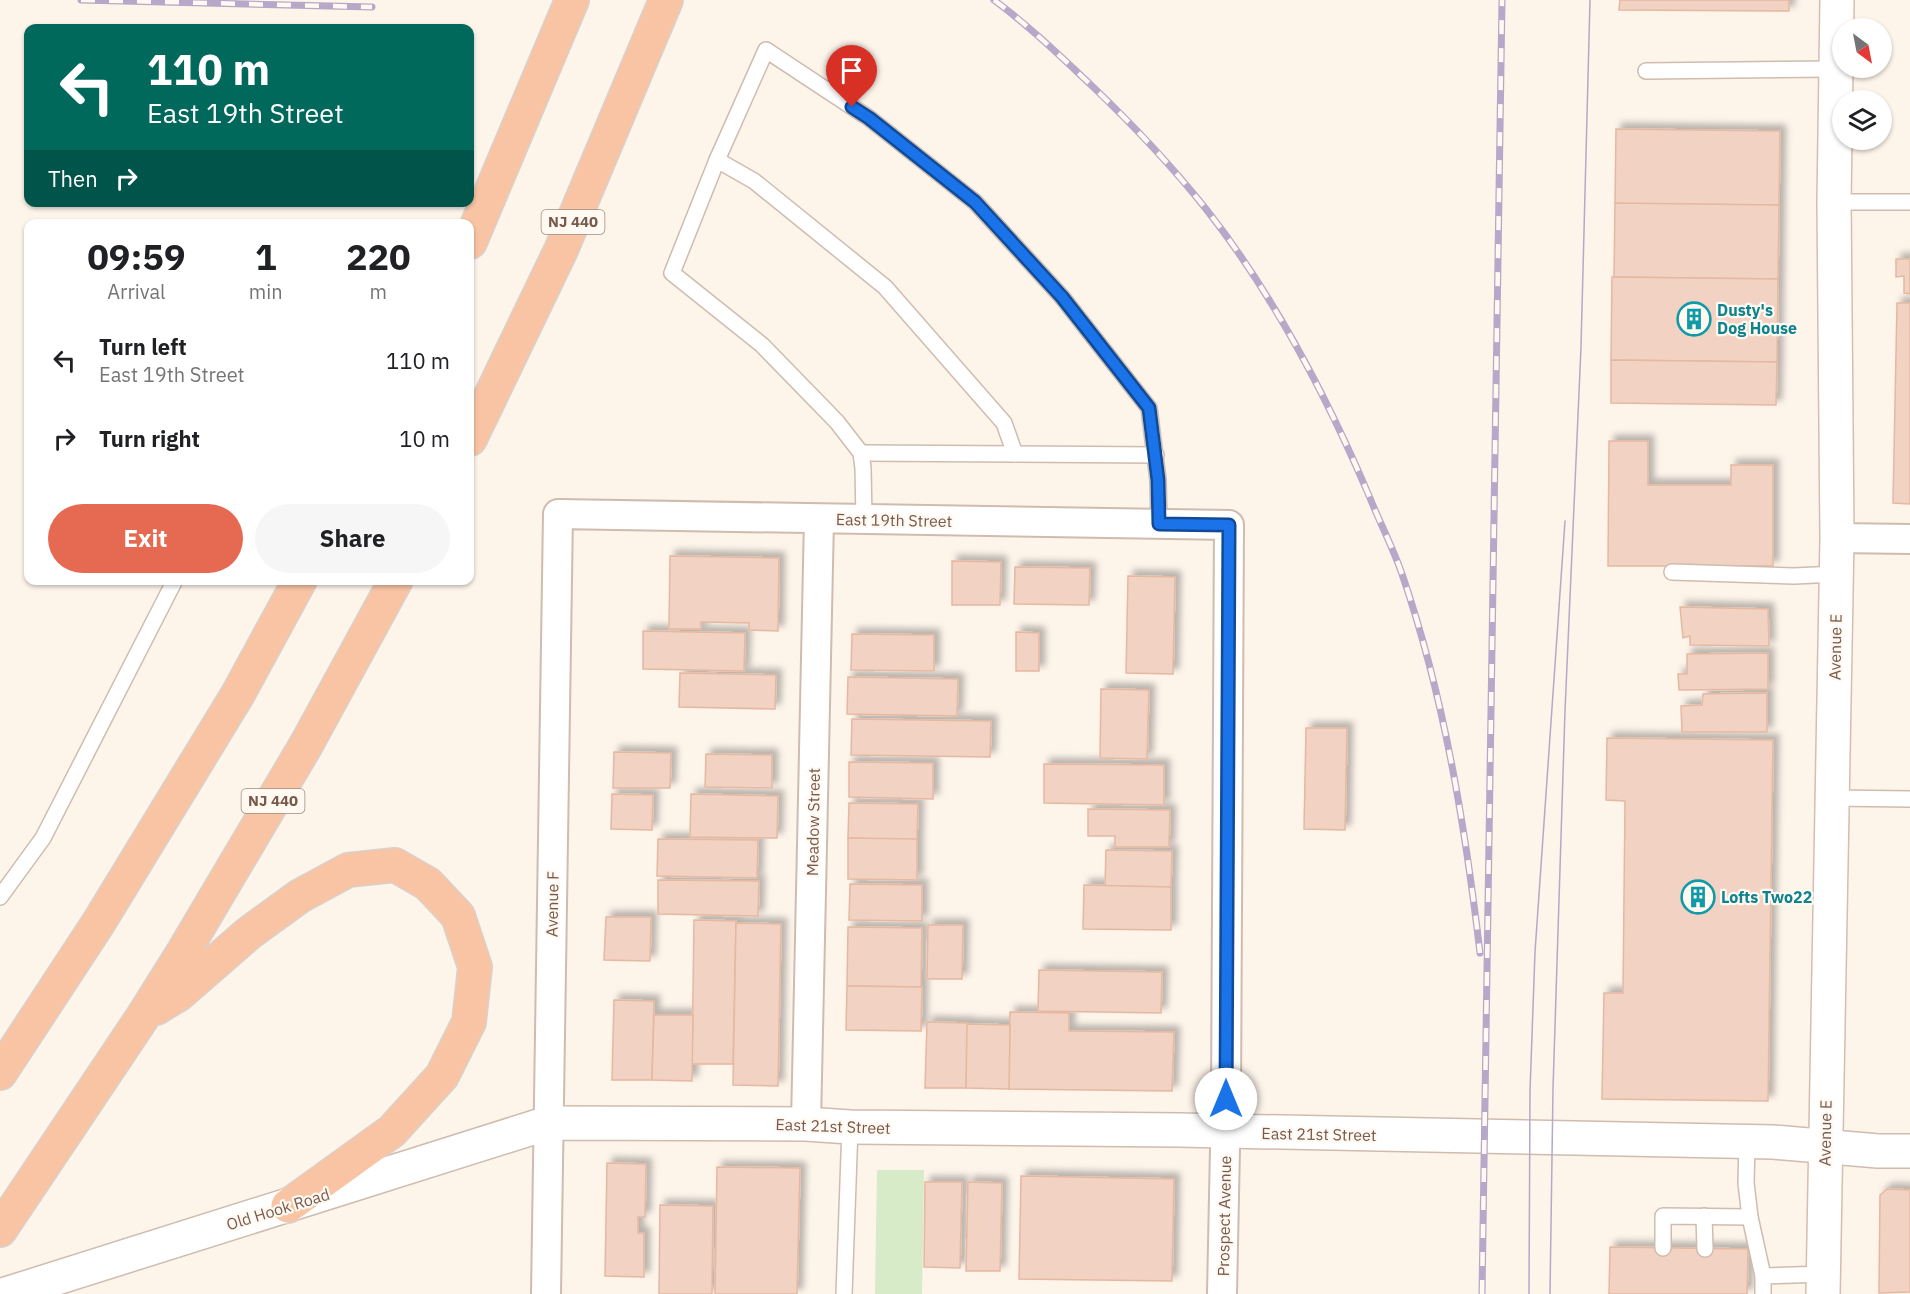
<!DOCTYPE html>
<html lang="en">
<head>
<meta charset="utf-8">
<style>
	body { margin:0; font-family:"IBM Plex Sans",sans-serif; background:#f6f6f6; color:#202124; height:100vh; display:flex; flex-direction:column; font-size:22px; white-space:nowrap }
	* { box-sizing:border-box; margin:0 }
	p { font-size:20px; color:#757577 }
	.icon { flex:none; width:33px; height:33px; fill:none; stroke:currentColor; stroke-width:2; stroke-linecap:round; stroke-linejoin:round }
	.map { position:relative; flex:1; overflow:hidden }
	.details { position:absolute; left:24px; top:219px; width:450px; height:366px; display:flex; flex-direction:column; background:#fff; border-radius:12px; box-shadow:0 2px 4px #0004 }
	.details>* { flex:none }
	.guide { position:absolute; left:24px; top:24px; width:450px; height:183px; border-radius:12px; box-shadow:0 2px 4px #0004; background:#00695c; color:#fff; overflow:hidden }
	.needle { width:39px; rotate:148deg }
	.fabs { position:absolute; left:1832px; top:18px; display:grid; gap:12px }
	.fabs a { display:grid; place-items:center; width:60px; height:60px; border-radius:50%; background:#fff; box-shadow:0 2px 4px #0004; font-size:30px }
	.pin { position:absolute; display:grid; place-items:center; width:51px; height:51px; color:#fff; margin:-62px -26px; border-radius:50% 50% 50% 0; rotate:-45deg; box-shadow:0 0 6px #0007 }
	.pin .icon { rotate:45deg }
	.me { position:absolute; width:66px; margin:-33px; rotate:0deg; stroke-linejoin:round; filter:drop-shadow(0 0 4px #0008) }
	.turn { display:flex; align-items:center; gap:21px; height:126px; padding:0 24px; font-size:27px }
	.turn .icon { width:78px; height:78px; stroke-width:2.5 }
	.turn b { display:block; font-size:42px; line-height:51px }
	.then { display:flex; align-items:center; height:57px; padding:0 24px; background:#0003; gap:12px; font-size:22px }
	.eta { display:flex; justify-content:space-evenly; align-items:center; height:102px; text-align:center }
	.eta b { font-size:36px; font-weight:800; line-height:42px }
	.primary-button { display:flex; gap:12px; margin-top:auto; padding:12px 24px }
	.primary-button a { flex:1; height:69px; border-radius:36px; background:#e56a51; color:#fff; font-size:24px; font-weight:800; line-height:69px; text-align:center }
	.primary-button a+a { background:#f6f6f6; color:#202124 }
	ul { padding:0; list-style:none }
	li { display:flex; align-items:center; gap:18px; height:78px; padding:0 24px }
	li div { flex:1 }
	li b { display:block; font-size:22px }
	li em { font-style:normal }
	.map>svg:first-child { display:block }
	.green { fill:#d8ebc8 }
	.building { fill:#f2d2c2; stroke:#e5b8a2; stroke-width:1.5; filter:url(#shadow) }
	.lines { fill:none; stroke-linecap:round; stroke-linejoin:round }
	.service-casing { stroke:#cfbcaf; stroke-width:18 }
	.minor-casing { stroke:#cfbcaf; stroke-width:32 }
	.tertiary-casing { stroke:#cfbcaf; stroke-width:36 }
	.secondary-casing { stroke:#d5beaf; stroke-width:36 }
	.trunk-casing { stroke:#d9d1cd; stroke-width:36 }
	.service { stroke:#fff; stroke-width:15 }
	.minor { stroke:#fff; stroke-width:28 }
	.tertiary { stroke:#fff; stroke-width:33 }
	.secondary { stroke:#fff; stroke-width:33 }
	.trunk { stroke:#f8c4a3; stroke-width:33 }
	.tram { stroke:#b7a7c8; stroke-width:1.5 }
	.rail-casing { stroke:#b7a7c8; stroke-width:7 }
	.rail { stroke:#fff9f1; stroke-width:4.5; stroke-dasharray:14; stroke-linecap:butt }
	.route-casing { stroke:#114b97; stroke-width:15 }
	.route { stroke:#1a73e8; stroke-width:10 }
	.labels { text-anchor:middle; stroke-width:4.5; stroke-linejoin:round; paint-order:stroke }
	.shield { fill:#fff9f1; stroke:#a08a7e; stroke-width:1.5 }
	.shield-label { font-size:15px; font-weight:bold; fill:#785a4d }
	.culture-label { font-size:16px; font-weight:bold; fill:#0d838f; stroke:#fff9f1; text-anchor:start }
	.street-label { font-size:16px; fill:#785a4d; stroke:#fff9f1 }
</style>
</head>
<body>
<div class="map">
<svg width="1910" height="1294" viewBox="0 0 1910 1294">
	<defs>
		<filter id="shadow"><feDropShadow dx="5.5" dy="-5.5" stdDeviation="3" flood-color="#0004"/></filter>
	</defs>
	<rect width="100%" height="100%" fill="#fdf4ea"/>
	<path class="green" d="M 877,1170 L 924,1170 L 922,1294 L 875,1294 Z"/>
	<g class="building">
		<path d="M 1620,0 L 1789,0 L 1789,11 L 1619,10 Z"/>
		<path d="M 1616,129 L 1780,131 L 1779,205 L 1615,204 Z"/>
		<path d="M 1615,203 L 1779,205 L 1778,279 L 1614,277 Z"/>
		<path d="M 1896,259 L 1910,259 L 1910,294 L 1904,293 L 1904,276 L 1896,277 Z"/>
		<path d="M 1612,277 L 1778,279 L 1777,362 L 1611,360 Z"/>
		<path d="M 1897,303 L 1910,303 L 1910,504 L 1893,503 Z"/>
		<path d="M 1611,360 L 1777,362 L 1776,405 L 1611,403 Z"/>
		<path d="M 1609,441 L 1648,441 L 1648,485 L 1731,485 L 1731,465 L 1773,465 L 1773,566 L 1608,566 Z"/>
		<path d="M 670,556 L 779,558 L 778,631 L 749,630 L 749,623 L 701,622 L 701,629 L 669,629 Z"/>
		<path d="M 952,561 L 1001,562 L 1000,605 L 952,605 Z"/>
		<path d="M 1015,567 L 1090,568 L 1089,605 L 1014,604 Z"/>
		<path d="M 1128,576 L 1175,577 L 1173,674 L 1126,673 Z"/>
		<path d="M 1680,607 L 1768,609 L 1769,646 L 1690,645 L 1690,636 L 1683,638 Z"/>
		<path d="M 643,631 L 745,633 L 744,671 L 643,669 Z"/>
		<path d="M 1016,632 L 1039,633 L 1039,671 L 1016,671 Z"/>
		<path d="M 852,634 L 934,635 L 934,671 L 851,670 Z"/>
		<path d="M 1768,653 L 1768,689 L 1679,690 L 1678,674 L 1687,674 L 1687,654 Z"/>
		<path d="M 680,673 L 776,675 L 775,709 L 679,707 Z"/>
		<path d="M 848,677 L 958,679 L 957,716 L 847,714 Z"/>
		<path d="M 1101,689 L 1149,690 L 1147,759 L 1100,758 Z"/>
		<path d="M 1767,693 L 1767,732 L 1682,732 L 1681,706 L 1702,705 L 1703,694 Z"/>
		<path d="M 852,719 L 991,721 L 990,757 L 851,755 Z"/>
		<path d="M 1306,728 L 1347,728 L 1345,830 L 1304,829 Z"/>
		<path d="M 1607,738 L 1773,740 L 1768,1101 L 1602,1099 L 1604,993 L 1623,993 L 1625,801 L 1606,800 Z"/>
		<path d="M 614,752 L 671,753 L 670,788 L 613,788 Z"/>
		<path d="M 706,754 L 772,755 L 772,788 L 705,787 Z"/>
		<path d="M 849,762 L 933,763 L 933,799 L 849,797 Z"/>
		<path d="M 1044,764 L 1164,765 L 1164,805 L 1044,803 Z"/>
		<path d="M 612,794 L 653,795 L 652,830 L 611,829 Z"/>
		<path d="M 691,794 L 778,796 L 777,838 L 690,837 Z"/>
		<path d="M 849,803 L 918,804 L 917,840 L 848,838 Z"/>
		<path d="M 1088,809 L 1170,810 L 1169,847 L 1115,847 L 1115,836 L 1088,836 Z"/>
		<path d="M 848,838 L 917,839 L 917,880 L 848,879 Z"/>
		<path d="M 658,839 L 758,840 L 757,878 L 657,876 Z"/>
		<path d="M 1106,850 L 1172,851 L 1171,887 L 1105,886 Z"/>
		<path d="M 658,880 L 759,881 L 758,916 L 658,914 Z"/>
		<path d="M 850,884 L 922,885 L 922,921 L 849,920 Z"/>
		<path d="M 1084,885 L 1171,887 L 1171,930 L 1083,929 Z"/>
		<path d="M 606,917 L 651,917 L 650,961 L 604,960 Z"/>
		<path d="M 694,920 L 736,921 L 733,1064 L 692,1064 Z"/>
		<path d="M 736,923 L 781,924 L 778,1086 L 733,1085 Z"/>
		<path d="M 928,925 L 963,925 L 962,979 L 927,979 Z"/>
		<path d="M 848,927 L 922,928 L 921,987 L 847,986 Z"/>
		<path d="M 1039,970 L 1162,972 L 1161,1013 L 1038,1011 Z"/>
		<path d="M 847,986 L 922,987 L 921,1031 L 846,1030 Z"/>
		<path d="M 614,1000 L 654,1001 L 652,1080 L 612,1080 Z"/>
		<path d="M 1010,1012 L 1069,1013 L 1069,1031 L 1174,1032 L 1172,1091 L 1009,1089 Z"/>
		<path d="M 654,1015 L 693,1015 L 692,1081 L 652,1080 Z"/>
		<path d="M 927,1022 L 968,1023 L 966,1088 L 925,1088 Z"/>
		<path d="M 967,1024 L 1010,1025 L 1009,1089 L 966,1088 Z"/>
		<path d="M 607,1163 L 646,1164 L 645,1217 L 638,1217 L 638,1233 L 644,1233 L 644,1277 L 605,1276 Z"/>
		<path d="M 717,1167 L 800,1168 L 797,1294 L 715,1294 Z"/>
		<path d="M 1021,1176 L 1174,1179 L 1172,1281 L 1019,1279 Z"/>
		<path d="M 925,1182 L 962,1182 L 960,1268 L 924,1267 Z"/>
		<path d="M 968,1182 L 1002,1183 L 1000,1271 L 966,1271 Z"/>
		<path d="M 1887,1189 L 1910,1190 L 1910,1292 L 1879,1293 L 1880,1195 Z"/>
		<path d="M 660,1205 L 713,1206 L 712,1294 L 659,1294 Z"/>
		<path d="M 1610,1247 L 1748,1249 L 1747,1294 L 1609,1294 Z"/>
	</g>
	<g class="lines">
		<defs>
			<g id="service">
				<path d="M 1646,71 L 1836,69"/>
				<path d="M 717,160 L 754,181 L 885,287 L 1004,423 L 1015,454"/>
				<path d="M 1834,202 L 1910,202"/>
				<path d="M 861,453 L 1156,455"/>
				<path d="M 864,519 L 863,468 L 861,453 L 837,422 L 762,345 L 672,273 L 717,160 L 766,50 L 869,118 L 975,202 L 1062,297 L 1149,408 L 1158,480 L 1159,524"/>
				<path d="M 1672,572 L 1794,576 L 1837,574"/>
				<path d="M 1832,798 L 1910,799"/>
				<path d="M 0,897 L 43,838 L 175,580"/>
				<path d="M 1747,1142 L 1746,1183 L 1750,1217 L 1763,1276"/>
				<path d="M 1704,1216 L 1705,1249"/>
				<path d="M 1663,1248 L 1663,1216 L 1750,1217"/>
				<path d="M 844,1294 L 850,1127"/>
				<path d="M 1763,1294 L 1763,1276 L 1823,1274"/>
			</g>
			<g id="minor">
				<path d="M 1837,538 L 1910,539"/>
				<path d="M 806,1124 L 819,519"/>
				<path d="M 546,1294 L 558,514 L 1229,525 L 1226,1099 L 1222,1294"/>
			</g>
			<path id="tertiary" d="M 6,1294 L 548,1123 L 806,1124 L 850,1127 L 1179,1130 L 1773,1142 L 1878,1151 L 1910,1151"/>
			<path id="secondary" d="M 1823,1294 L 1837,538 L 1834,202 L 1837,0"/>
			<g id="trunk">
				<path d="M 470,242 L 572,0"/>
				<path d="M 470,439 L 561,250 L 666,0"/>
				<path d="M 156,1008 L 179,994 L 249,933 L 300,896 L 348,870 L 395,865 L 428,884 L 458,916 L 475,967 L 469,1022 L 442,1076 L 392,1131 L 288,1206"/>
				<path d="M 0,1073 L 99,922 L 238,694 L 300,580"/>
				<path d="M 0,1230 L 142,1018 L 184,951 L 306,745 L 396,580"/>
			</g>
		</defs>
		<use href="#service" class="service-casing"/>
		<use href="#minor" class="minor-casing"/>
		<use href="#tertiary" class="tertiary-casing"/>
		<use href="#secondary" class="secondary-casing"/>
		<use href="#trunk" class="trunk-casing"/>
		<use href="#service" class="service"/>
		<use href="#minor" class="minor"/>
		<use href="#tertiary" class="tertiary"/>
		<use href="#secondary" class="secondary"/>
		<use href="#trunk" class="trunk"/>
		<g class="tram">
			<path d="M 1529,1294 L 1530,1091 L 1535,952 L 1565,521"/>
			<path d="M 1550,1294 L 1553,1089 L 1565,711 L 1581,347 L 1590,0"/>
		</g>
		<defs>
			<g id="rail">
				<path d="M 81,0 L 372,7"/>
				<path d="M 994,0 C 1029,26 1058,54 1090,84 C 1131,123 1171,165 1206,209 C 1273,294 1328,399 1370,498 C 1380,523 1393,548 1402,574 C 1444,696 1465,825 1480,953"/>
				<path d="M 1482,1294 L 1502,0"/>
			</g>
		</defs>
		<use href="#rail" class="rail-casing"/>
		<use href="#rail" class="rail"/>
	</g>
	<g class="lines">
		<defs>
			<path id="route" d="M 852,107 L 869,118 L 975,202 L 1062,297 L 1149,408 L 1158,480 L 1159,524 L 1229,525 L 1226,1099"/>
		</defs>
		<use href="#route" class="route-casing"/>
		<use href="#route" class="route"/>
	</g>
	<defs>
		<symbol id="building-ring" viewBox="-11 -11 22 22"><circle r="9.5" fill="#fff9f1" stroke="#0f9aa8" stroke-width="1.5"/><path d="M-4-6H4V6H1V3H-1V6H-4ZM-2.5-4.3h1.7v1.8h-1.7ZM.8-4.3h1.7v1.8H.8ZM-2.5-1h1.7V.8h-1.7ZM.8-1h1.7V.8H.8Z" fill="#0f9aa8"/></symbol>
	</defs>
	<g fill-rule="evenodd">
		<use href="#building-ring" x="1675" y="300" width="38" height="38"/>
		<use href="#building-ring" x="1679" y="878" width="38" height="38"/>
	</g>
	<g class="labels">
		<g class="shield">
			<rect x="541.5" y="210" width="63" height="24" rx="4.5"/>
			<rect x="241.5" y="789" width="63" height="24" rx="4.5"/>
		</g>
		<g class="shield-label">
			<text x="573" y="227">NJ 440</text>
			<text x="273" y="806">NJ 440</text>
		</g>
		<g class="culture-label">
			<text x="1717" y="316">Dusty's<tspan x="1717" dy="18">Dog House</tspan></text>
			<text x="1721" y="903">Lofts Two22</text>
		</g>
		<g class="street-label">
			<text transform="translate(894 520) rotate(1)" y="6">East 19th Street</text>
			<text transform="translate(1835 647) rotate(-89)" y="6">Avenue E</text>
			<text transform="translate(813 822) rotate(-89)" y="6">Meadow Street</text>
			<text transform="translate(552 904) rotate(-89)" y="6">Avenue F</text>
			<text transform="translate(833 1126) rotate(2)" y="6">East 21st Street</text>
			<text transform="translate(1825 1133) rotate(-89)" y="6">Avenue E</text>
			<text transform="translate(1319 1134) rotate(1)" y="6">East 21st Street</text>
			<text transform="translate(278 1209) rotate(-17)" y="6">Old Hook Road</text>
			<text transform="translate(1224 1216) rotate(-89)" y="6">Prospect Avenue</text>
		</g>
	</g>
</svg>
<div class="fabs">
<a><svg class="needle" viewBox="-14 -14 28 28"><path d="M0-13l5 13h-10z" fill="#e53935"/><path d="M0 13l5-13h-10z" fill="#757577"/></svg></a>
<a><svg class="icon" aria-label="layers" viewBox="0 0 24 24"><path d="M12 4l9 5-9 5-9-5zM3 14l9 5 9-5"/></svg></a>
</div>
<div class="pin" style="left:852px;top:107px;background:#d93025"><svg class="icon" aria-label="arrive" viewBox="0 0 24 24"><path d="M6 21V4h12l-3 4 3 4H6"/></svg></div>
<svg class="me" style="left:1226px;top:1099px" viewBox="-20 -20 40 40"><circle r="19" fill="#fff"/><path d="M0-13L10 11 0 6-10 11z" fill="#1a73e8"/></svg>
<div class="guide">
<div class="turn"><svg class="icon" aria-label="left" viewBox="0 0 24 24"><path d="M17 20v-9H6M10 6l-5 5 5 5"/></svg><div><b>110 m</b>East 19th Street</div></div>
<div class="then">Then<svg class="icon" aria-label="right" viewBox="0 0 24 24"><path d="M7 20v-9h11M14 6l5 5-5 5"/></svg></div>
</div>
<section class="details">
<div class="eta">
<div><b>09:59</b><p>Arrival</p></div>
<div><b>1</b><p>min</p></div>
<div><b>220</b><p>m</p></div>
</div>
<ul>
<li><svg class="icon" aria-label="left" viewBox="0 0 24 24"><path d="M17 20v-9H6M10 6l-5 5 5 5"/></svg><div><b>Turn left</b><p>East 19th Street</p></div><em>110 m</em></li>
<li><svg class="icon" aria-label="right" viewBox="0 0 24 24"><path d="M7 20v-9h11M14 6l5 5-5 5"/></svg><div><b>Turn right</b></div><em>10 m</em></li>
</ul>
<div class="primary-button"><a>Exit</a><a>Share</a></div>
</section>
</div>
</body>
</html>
